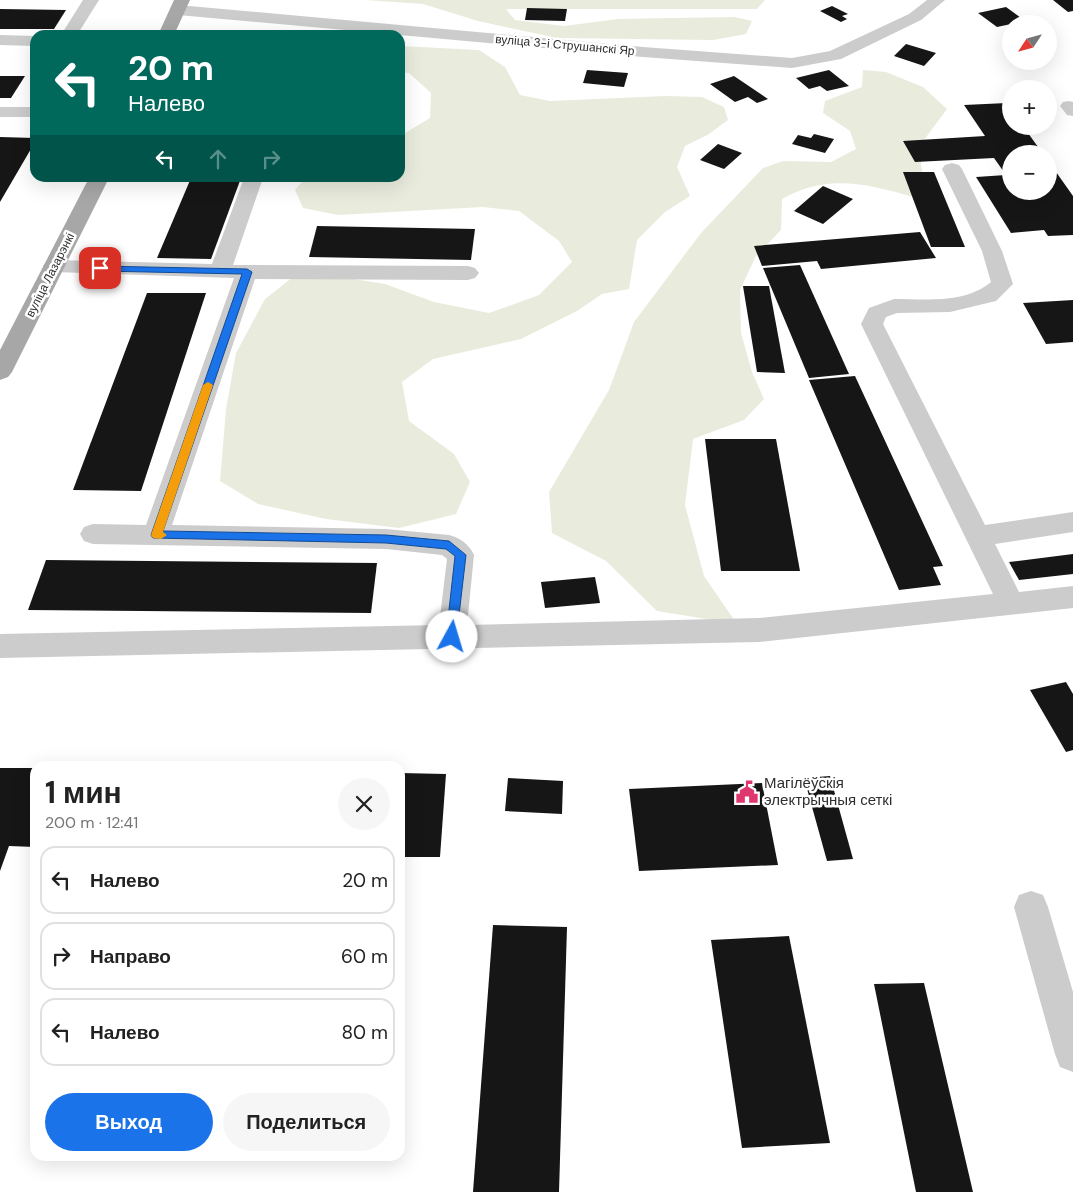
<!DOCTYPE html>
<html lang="ru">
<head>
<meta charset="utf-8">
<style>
	body { margin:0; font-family:"DM Sans",sans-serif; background:#f6f6f6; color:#222; height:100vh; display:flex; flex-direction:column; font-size:19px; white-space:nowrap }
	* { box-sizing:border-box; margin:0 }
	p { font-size:16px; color:#767676 }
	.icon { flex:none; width:28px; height:28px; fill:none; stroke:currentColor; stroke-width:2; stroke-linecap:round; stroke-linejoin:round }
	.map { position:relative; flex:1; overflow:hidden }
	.panel { position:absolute; left:30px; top:761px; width:375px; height:400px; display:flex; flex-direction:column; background:#fff; border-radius:15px; box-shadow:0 5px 20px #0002 }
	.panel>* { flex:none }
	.guide { position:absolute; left:30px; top:30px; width:375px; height:152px; border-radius:15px; box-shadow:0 5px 20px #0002; background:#00695c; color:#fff; overflow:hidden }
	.needle { width:32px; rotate:234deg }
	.buttons { position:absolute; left:1002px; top:15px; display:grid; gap:10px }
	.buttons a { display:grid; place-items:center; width:55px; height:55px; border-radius:50%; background:#fff; box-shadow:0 5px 20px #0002; font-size:25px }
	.pin { position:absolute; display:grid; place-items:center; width:42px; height:42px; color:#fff; margin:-21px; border-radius:10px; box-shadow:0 2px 8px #0006 }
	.me { position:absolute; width:55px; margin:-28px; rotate:6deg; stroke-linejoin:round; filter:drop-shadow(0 0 4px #0008) }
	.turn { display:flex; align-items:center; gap:18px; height:105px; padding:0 15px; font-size:22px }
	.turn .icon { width:65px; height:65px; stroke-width:2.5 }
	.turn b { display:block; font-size:35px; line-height:42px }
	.lanes { display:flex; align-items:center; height:48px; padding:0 15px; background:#0003; justify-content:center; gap:25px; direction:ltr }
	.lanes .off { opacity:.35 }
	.round { display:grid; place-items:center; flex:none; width:52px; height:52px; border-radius:26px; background:#f6f6f6 }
	.headline { display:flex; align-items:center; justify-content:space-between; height:85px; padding:0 15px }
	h1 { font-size:30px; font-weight:700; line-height:38px }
	.button { display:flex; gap:10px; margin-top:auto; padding:10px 15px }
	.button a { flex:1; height:58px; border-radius:30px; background:#1a73e8; color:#fff; font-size:20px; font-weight:700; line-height:58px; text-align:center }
	.button a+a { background:#f6f6f6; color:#222 }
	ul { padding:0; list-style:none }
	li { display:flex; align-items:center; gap:15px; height:68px; margin:0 10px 8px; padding:0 5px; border:2px solid #e0e0e0; border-radius:15px }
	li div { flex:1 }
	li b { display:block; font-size:19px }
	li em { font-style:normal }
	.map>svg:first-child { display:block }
	.green { fill:#e9ecdd }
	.building { fill:#161616 }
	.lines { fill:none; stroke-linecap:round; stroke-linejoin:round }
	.minor { fill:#ccc; fill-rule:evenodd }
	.major { fill:#a7a7a7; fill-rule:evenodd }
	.route { fill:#1a73e8; stroke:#114b97 }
	.slow { fill:#f59e0b }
	.labels { text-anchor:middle; stroke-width:5; stroke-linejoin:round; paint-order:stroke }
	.far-street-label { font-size:12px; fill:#2f2f2f; stroke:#fff }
	.poi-label { font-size:15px; fill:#2f2f2f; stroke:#fff; text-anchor:start }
</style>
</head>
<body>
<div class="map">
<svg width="1073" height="1192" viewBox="0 0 1073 1192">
	<rect width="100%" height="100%" fill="#fff"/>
	<g class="green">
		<path d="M 365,0 L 765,0 L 757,9 L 506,9 L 515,20 L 564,26 L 618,19 L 670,18 L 735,17 L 752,21 L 746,34 L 713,40 L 557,38 L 478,21 L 423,4 Z"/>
		<path d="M 400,46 L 479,50 L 505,67 L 520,95 L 550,101 L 665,96 L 702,97 L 724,107 L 728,120 L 709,134 L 685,146 L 677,167 L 690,196 L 665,212 L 637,240 L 629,289 L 602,294 L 577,311 L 521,339 L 433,359 L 402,382 L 409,421 L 454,454 L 470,482 L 456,514 L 399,528 L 326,519 L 258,504 L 220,481 L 226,409 L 236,353 L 265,299 L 293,277 L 334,276 L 385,284 L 434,302 L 489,313 L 539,295 L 572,262 L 559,241 L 519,211 L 483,207 L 338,215 L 303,208 L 295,190 L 305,178 L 400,178 L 400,136 L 430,118 L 431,93 L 409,73 L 400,72 Z"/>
		<path d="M 863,70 L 886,72 L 923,87 L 947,109 L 924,140 L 921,165 L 925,188 L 916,198 C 869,184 828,173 782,199 L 781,230 L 756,256 L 740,290 L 741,333 L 752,372 L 764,399 L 744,420 L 693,439 L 685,505 L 704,576 L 737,624 L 657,611 L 606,561 L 552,533 L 549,492 L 609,390 L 634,322 L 701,233 L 763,168 L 783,161 L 831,162 L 856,149 L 850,131 L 823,113 L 825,101 L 862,87 Z"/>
	</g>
	<g class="building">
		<path d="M 1053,0 L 1073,0 L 1073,11 L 1068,12 Z"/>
		<path d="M 832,6 L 848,14 L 842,16 L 847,19 L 841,22 L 820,11 Z"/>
		<path d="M 1006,7 L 1025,21 L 997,27 L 978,13 Z"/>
		<path d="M 527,8 L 567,9 L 565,21 L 525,20 Z"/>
		<path d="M 0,9 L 66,10 L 54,29 L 0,29 Z"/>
		<path d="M 906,44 L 936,53 L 924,66 L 894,56 Z"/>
		<path d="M 587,70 L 628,73 L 624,87 L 583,83 Z"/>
		<path d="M 829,70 L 849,86 L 827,91 L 820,86 L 809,89 L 796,78 Z"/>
		<path d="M 0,76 L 25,76 L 11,98 L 0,98 Z"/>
		<path d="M 734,76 L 768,99 L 757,103 L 748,97 L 735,102 L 710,84 Z"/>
		<path d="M 1007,103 L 1011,109 L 1011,126 L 1023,126 L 1043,154 L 1011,154 L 1011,191 L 1049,191 L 1049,162 L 1073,196 L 1073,235 L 1048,236 L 1044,230 L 1011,233 L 976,177 L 1006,175 L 994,158 L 915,162 L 903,141 L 985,136 L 964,105 Z"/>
		<path d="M 814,134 L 834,139 L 825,153 L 792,144 L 798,135 L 811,138 Z"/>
		<path d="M 0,137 L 35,138 L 35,142 L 0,202 Z"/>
		<path d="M 718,144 L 742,153 L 724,169 L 700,160 Z"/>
		<path d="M 903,172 L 934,172 L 965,247 L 931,247 Z"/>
		<path d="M 191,178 L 241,178 L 211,259 L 157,258 Z"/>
		<path d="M 823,186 L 853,199 L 823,224 L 794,211 Z"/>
		<path d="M 317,226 L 475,229 L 471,260 L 309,257 Z"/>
		<path d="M 920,232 L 936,258 L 821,269 L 817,261 L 762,266 L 754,246 Z"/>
		<path d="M 800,265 L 849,374 L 809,378 L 763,268 Z"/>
		<path d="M 743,286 L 769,286 L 785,373 L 757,372 Z"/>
		<path d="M 147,293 L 206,293 L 141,491 L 73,490 Z"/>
		<path d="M 1073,300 L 1073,342 L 1046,344 L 1023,303 Z"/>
		<path d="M 855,376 L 943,566 L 933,567 L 941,585 L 899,590 L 809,380 Z"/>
		<path d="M 705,439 L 776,439 L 800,571 L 721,571 Z"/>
		<path d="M 1073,554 L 1073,574 L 1019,580 L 1009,562 Z"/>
		<path d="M 46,560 L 377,563 L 371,613 L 28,610 Z"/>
		<path d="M 595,577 L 600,603 L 545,608 L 541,582 Z"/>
		<path d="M 1066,682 L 1073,694 L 1073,750 L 1066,752 L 1030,690 Z"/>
		<path d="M 0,768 L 35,768 L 35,847 L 9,846 L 0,871 Z"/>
		<path d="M 400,773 L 446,774 L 440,857 L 400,857 Z"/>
		<path d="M 830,776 L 853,859 L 827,861 L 804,778 Z"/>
		<path d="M 508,778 L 563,781 L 562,814 L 505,811 Z"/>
		<path d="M 762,783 L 778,865 L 639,871 L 629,789 Z"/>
		<path d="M 493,925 L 567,927 L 559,1192 L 473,1192 Z"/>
		<path d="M 789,936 L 830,1143 L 742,1148 L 711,940 Z"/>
		<path d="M 924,983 L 973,1192 L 916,1192 L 874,984 Z"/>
	</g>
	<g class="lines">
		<g class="minor">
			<path d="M 83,0 L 99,0 L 77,35 L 61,35 Z"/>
			<path d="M 927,0 L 945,0 L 921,20 L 841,59 L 792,68 L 643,57 L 178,15 L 172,13 L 170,10 L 172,7 L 178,5 L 643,47 L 792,58 L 830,51 L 909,14 Z"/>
			<path d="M 0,35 L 35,36 L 35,46 L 0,45 Z"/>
			<path d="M 1069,101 L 1073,102 L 1073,116 L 1067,115 L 1060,106 L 1063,102 Z"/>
			<rect x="0" y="107" width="35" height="10"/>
			<path d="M 952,163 L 959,165 L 962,169 L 1002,251 L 1013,284 L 996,301 L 950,312 L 897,313 L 886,317 L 883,324 L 985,525 L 1073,512 L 1073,532 L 995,544 L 1019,592 L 1073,586 L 1073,608 L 759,642 L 0,658 L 0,634 L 439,625 L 447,559 L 442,555 L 386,549 L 93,544 L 84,541 L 80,534 L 84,527 L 93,524 L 146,525 L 234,278 L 54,272 L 47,271 L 43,266 L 47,261 L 54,260 L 212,264 L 244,178 L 263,178 L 233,265 L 468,266 L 475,268 L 479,273 L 475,278 L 468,280 L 255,279 L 172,525 L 386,529 L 449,535 C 460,538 469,544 474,555 L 467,625 L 759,618 L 993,594 L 861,324 L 869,308 L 894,299 C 925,299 965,304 991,282 L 982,251 L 942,169 L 945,165 Z"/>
			<path d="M 1031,891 L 1043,895 L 1048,907 L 1073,992 L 1073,1072 L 1060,1067 L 1055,1054 L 1014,907 L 1019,895 Z"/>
		</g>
		<g class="major">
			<path d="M 174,0 L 190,0 L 174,35 L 158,35 Z"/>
			<path d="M 89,178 L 109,178 L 12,372 L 8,377 L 0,380 L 0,350 Z"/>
		</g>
	</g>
	<path class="route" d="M 97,266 L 247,269 L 252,272 L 163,531 L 386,535 L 449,541 L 466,555 L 456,641 L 448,641 L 446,637 L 455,556 L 446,549 L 386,543 L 153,538 L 151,535 L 242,274 L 100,271 L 97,270 Z"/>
	<path class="slow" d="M 208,382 L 213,385 L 163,532 L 167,535 L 161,539 L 153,538 L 151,535 L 203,385 Z"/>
	<defs>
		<symbol id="civic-bare" viewBox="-9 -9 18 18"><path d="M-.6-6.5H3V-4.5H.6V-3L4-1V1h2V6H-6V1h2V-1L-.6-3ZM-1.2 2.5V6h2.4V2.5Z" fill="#df386f" stroke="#fff" stroke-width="2.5" paint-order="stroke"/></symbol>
	</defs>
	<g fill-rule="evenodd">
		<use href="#civic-bare" x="731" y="776" width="32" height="32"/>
	</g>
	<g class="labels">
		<g class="far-street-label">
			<text transform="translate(565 45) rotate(5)" y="4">вуліца 3-і Струшанскі Яр</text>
			<text transform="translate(50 275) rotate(-63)" y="4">вуліца Лазарэнкі</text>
		</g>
		<g class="poi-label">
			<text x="764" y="788">Магілёўскія<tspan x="764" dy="17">электрычныя сеткі</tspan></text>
		</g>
	</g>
</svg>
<div class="buttons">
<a><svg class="needle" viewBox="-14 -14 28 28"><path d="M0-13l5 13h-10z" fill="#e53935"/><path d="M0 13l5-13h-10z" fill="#767676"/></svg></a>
<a>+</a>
<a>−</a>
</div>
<div class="pin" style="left:100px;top:268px;background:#d93025"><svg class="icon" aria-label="arrive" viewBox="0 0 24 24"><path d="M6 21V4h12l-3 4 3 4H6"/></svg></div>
<svg class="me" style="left:452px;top:637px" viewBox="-20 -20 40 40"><circle r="19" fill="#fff"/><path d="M0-13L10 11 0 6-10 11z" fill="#1a73e8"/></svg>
<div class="guide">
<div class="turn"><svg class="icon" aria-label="left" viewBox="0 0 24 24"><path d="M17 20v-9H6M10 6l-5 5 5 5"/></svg><div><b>20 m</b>Налево</div></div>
<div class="lanes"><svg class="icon" aria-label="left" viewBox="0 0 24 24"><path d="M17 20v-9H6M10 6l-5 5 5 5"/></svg><svg class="icon off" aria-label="ahead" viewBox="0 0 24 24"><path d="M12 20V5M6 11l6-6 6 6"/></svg><svg class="icon off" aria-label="right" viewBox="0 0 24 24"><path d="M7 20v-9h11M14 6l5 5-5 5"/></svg></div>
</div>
<section class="panel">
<div class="headline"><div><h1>1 мин</h1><p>200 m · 12:41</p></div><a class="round"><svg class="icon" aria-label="close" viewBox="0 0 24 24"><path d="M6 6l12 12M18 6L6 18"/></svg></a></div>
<ul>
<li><svg class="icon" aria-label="left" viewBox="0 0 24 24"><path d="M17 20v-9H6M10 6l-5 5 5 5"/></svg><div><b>Налево</b></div><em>20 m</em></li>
<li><svg class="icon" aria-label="right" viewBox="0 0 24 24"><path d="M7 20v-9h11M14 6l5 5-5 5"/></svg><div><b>Направо</b></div><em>60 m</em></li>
<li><svg class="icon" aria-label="left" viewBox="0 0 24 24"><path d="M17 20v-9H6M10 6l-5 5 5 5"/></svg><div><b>Налево</b></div><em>80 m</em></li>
</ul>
<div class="button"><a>Выход</a><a>Поделиться</a></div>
</section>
</div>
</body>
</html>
